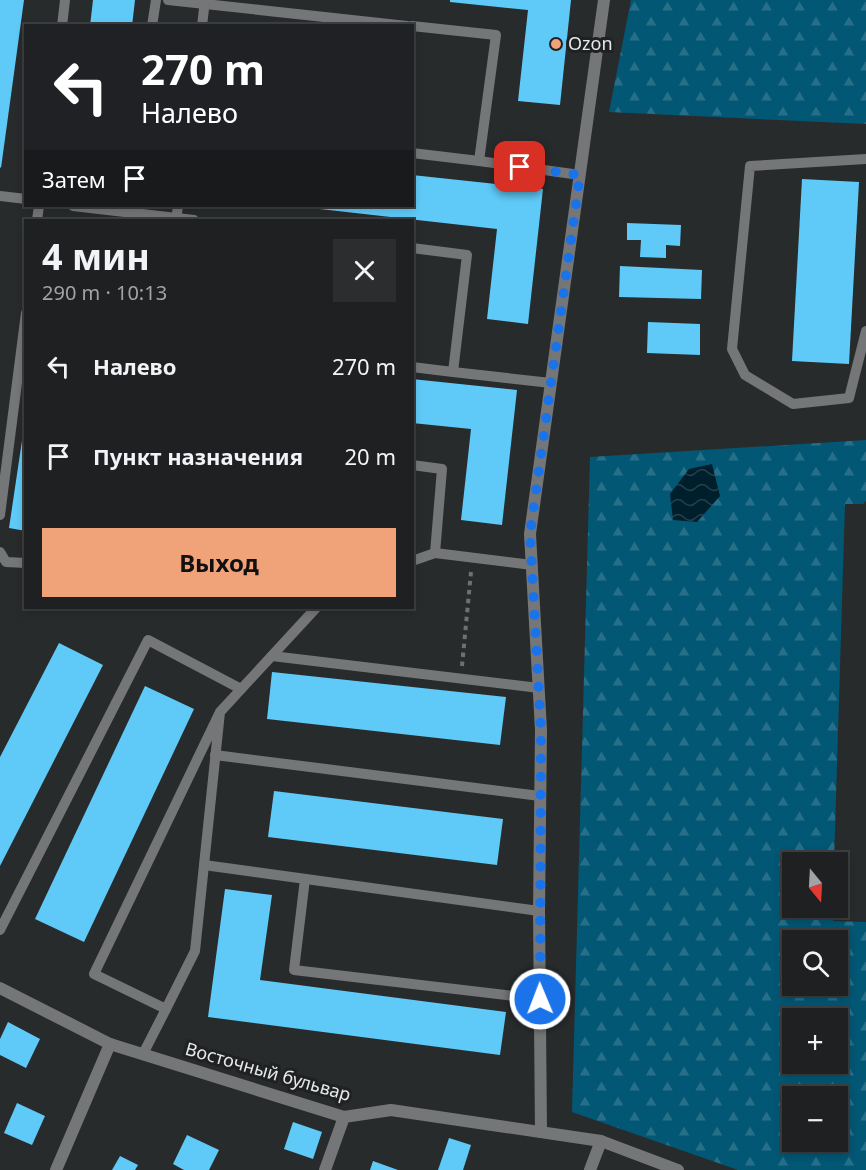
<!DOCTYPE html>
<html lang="ru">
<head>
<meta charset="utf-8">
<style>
	body { margin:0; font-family:"Noto Sans",sans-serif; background:#2b2d2e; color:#f1f3f6; height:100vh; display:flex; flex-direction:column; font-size:22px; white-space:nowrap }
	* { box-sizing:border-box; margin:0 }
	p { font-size:20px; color:#a1a3a5 }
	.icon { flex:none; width:33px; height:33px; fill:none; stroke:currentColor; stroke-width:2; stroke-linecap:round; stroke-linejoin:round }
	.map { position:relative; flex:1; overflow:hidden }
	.details { position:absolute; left:24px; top:219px; width:390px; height:390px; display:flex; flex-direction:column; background:#1e2021; border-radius:0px; box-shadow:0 3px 9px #0003,0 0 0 2px #3c3e3f }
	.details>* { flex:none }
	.hud { position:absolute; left:24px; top:24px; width:390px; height:183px; border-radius:0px; box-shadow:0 3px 9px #0003,0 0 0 2px #3c3e3f; background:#202124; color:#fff; overflow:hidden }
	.needle { width:39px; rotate:162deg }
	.controls { position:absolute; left:782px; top:852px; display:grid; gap:12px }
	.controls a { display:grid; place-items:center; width:66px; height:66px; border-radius:0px; background:#1e2021; box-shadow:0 3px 9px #0003,0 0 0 2px #3c3e3f; font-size:30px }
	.pin { position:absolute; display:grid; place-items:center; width:51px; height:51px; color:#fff; margin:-26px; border-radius:12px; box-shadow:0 3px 9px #0006 }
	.me { position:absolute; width:66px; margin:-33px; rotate:359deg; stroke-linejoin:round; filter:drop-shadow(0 0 4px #0008) }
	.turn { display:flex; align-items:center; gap:21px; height:126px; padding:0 18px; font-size:27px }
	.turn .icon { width:78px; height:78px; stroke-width:2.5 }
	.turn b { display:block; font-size:42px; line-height:51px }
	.then { display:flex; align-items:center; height:57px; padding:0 18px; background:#0003; gap:12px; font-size:22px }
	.round { display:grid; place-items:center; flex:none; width:63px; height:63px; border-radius:0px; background:#2b2d2e }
	.head { display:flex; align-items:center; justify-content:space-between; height:102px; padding:0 18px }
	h1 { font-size:36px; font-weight:700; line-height:45px }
	.button { display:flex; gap:12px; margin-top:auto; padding:12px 18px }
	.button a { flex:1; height:69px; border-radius:0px; background:#f0a378; color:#111; font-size:24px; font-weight:700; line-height:69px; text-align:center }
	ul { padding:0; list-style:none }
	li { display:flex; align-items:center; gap:18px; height:90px; padding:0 18px }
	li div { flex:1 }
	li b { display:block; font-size:22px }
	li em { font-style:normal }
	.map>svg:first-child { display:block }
	.forest { fill:url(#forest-firs); fill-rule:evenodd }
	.water { fill:url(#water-waves) }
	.building { fill:#5fcaf8 }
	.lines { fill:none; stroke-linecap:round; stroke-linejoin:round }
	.path { stroke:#6e7071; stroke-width:4; stroke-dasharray:4.5 4.5; stroke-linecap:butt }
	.lane { stroke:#757677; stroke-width:10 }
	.street { stroke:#757677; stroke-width:12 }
	.route { stroke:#1a73e8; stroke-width:10; stroke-dasharray:0 18 }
	.poi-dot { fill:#f0a378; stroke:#1f2122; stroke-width:2 }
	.labels { text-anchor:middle; stroke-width:6; stroke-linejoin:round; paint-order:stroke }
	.poi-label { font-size:18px; fill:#e7e8e9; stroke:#1f2122; text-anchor:start }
	.street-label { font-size:18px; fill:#e7e8e9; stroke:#1f2122 }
</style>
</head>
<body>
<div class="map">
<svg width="866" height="1170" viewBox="0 0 866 1170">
	<defs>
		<pattern id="forest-firs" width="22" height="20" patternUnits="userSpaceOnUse" patternTransform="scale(1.5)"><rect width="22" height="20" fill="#025774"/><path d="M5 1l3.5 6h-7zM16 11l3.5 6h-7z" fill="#276f88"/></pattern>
		<pattern id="water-waves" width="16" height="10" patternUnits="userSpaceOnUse" patternTransform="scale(1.5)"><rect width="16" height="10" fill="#001f2d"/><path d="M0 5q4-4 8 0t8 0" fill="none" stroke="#25404b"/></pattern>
	</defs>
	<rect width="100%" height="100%" fill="#282b2c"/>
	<g class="forest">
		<path d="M 631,0 L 866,0 L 866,124 L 609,112 Z"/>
		<path d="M 866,440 L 866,501 L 863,504 L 845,504 L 834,862 L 792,862 L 792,908 L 833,908 L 833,921 L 866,922 L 866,1170 L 738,1170 L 572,1112 L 590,457 ZM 792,940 L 837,940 L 837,986 L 792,986 ZM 792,1018 L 837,1018 L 837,1064 L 792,1064 ZM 792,1096 L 837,1096 L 837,1142 L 792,1142 Z"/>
	</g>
	<path class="water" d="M 712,464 L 720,496 L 697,522 L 673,520 L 670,494 L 689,469 Z"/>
	<g class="building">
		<path d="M 0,0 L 24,0 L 1,168 L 0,167 Z"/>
		<path d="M 93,0 L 135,0 L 132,26 L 90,26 Z"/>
		<path d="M 450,0 L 571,0 L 560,105 L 518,101 L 528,10 L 450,2 Z"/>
		<path d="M 412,175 L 543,189 L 528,324 L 487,319 L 497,229 L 302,207 L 302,206 L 412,206 Z"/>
		<path d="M 802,179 L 859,182 L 849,364 L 792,361 Z"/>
		<path d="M 627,223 L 681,225 L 680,246 L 666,245 L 666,258 L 640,257 L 641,240 L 627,240 Z"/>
		<path d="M 620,266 L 702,270 L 701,299 L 619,297 Z"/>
		<path d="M 648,322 L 700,324 L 700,355 L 647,353 Z"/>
		<path d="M 412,379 L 517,390 L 502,525 L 461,520 L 471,429 L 412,423 Z"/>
		<path d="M 24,427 L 26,427 L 26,531 L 9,528 Z"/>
		<path d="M 59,643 L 103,665 L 0,866 L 0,757 Z"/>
		<path d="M 272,672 L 506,697 L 500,745 L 267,719 Z"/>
		<path d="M 145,686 L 194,709 L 84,942 L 35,919 Z"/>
		<path d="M 274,791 L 503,819 L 497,865 L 268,837 Z"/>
		<path d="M 225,889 L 272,895 L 260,980 L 506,1012 L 500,1055 L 208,1017 Z"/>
		<path d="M 8,1022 L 40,1039 L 26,1068 L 0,1055 L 0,1039 Z"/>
		<path d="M 17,1103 L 45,1116 L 32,1145 L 4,1133 Z"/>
		<path d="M 293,1122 L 322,1132 L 313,1159 L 284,1149 Z"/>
		<path d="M 187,1135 L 219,1150 L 209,1170 L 184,1170 L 173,1164 Z"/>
		<path d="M 449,1138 L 471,1145 L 463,1170 L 438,1170 Z"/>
		<path d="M 120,1156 L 138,1165 L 135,1170 L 112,1170 Z"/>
		<path d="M 373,1161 L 398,1170 L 370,1170 Z"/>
	</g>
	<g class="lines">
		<path class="path" d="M 462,666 L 471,572"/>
		<g class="lane">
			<path d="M 168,0 L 407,26"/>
			<path d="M 62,26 L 65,0"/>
			<path d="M 152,26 L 156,0"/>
			<path d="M 202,26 L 205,0"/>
			<path d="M 412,26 L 496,35 L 479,161 L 580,175"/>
			<path d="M 412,153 L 479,161"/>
			<path d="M 866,159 L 750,166 L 732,349 L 745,375 L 793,404 L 849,398 L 866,331"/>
			<path d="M 0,196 L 26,199"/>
			<path d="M 73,206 L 194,220"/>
			<path d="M 37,220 L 39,206"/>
			<path d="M 176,220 L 178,206"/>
			<path d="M 412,248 L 467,255 L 453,372 L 551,383"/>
			<path d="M 412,367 L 453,372"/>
			<path d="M 412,465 L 442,469 L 435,553 L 412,561"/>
			<path d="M 0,515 L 26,313"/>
			<path d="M 0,552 L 6,562 L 26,563"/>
			<path d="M 435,553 L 532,565"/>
			<path d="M 272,656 L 539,688"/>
			<path d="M 220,712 L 195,951 L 166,1009 L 94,974 L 220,712 L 316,608"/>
			<path d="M 215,755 L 540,796"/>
			<path d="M 204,865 L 539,911"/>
			<path d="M 305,879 L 294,970 L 540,999"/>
			<path d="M 0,930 L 148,640 L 241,689"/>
			<path d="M 143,1054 L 166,1009"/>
		</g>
		<g class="street">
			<path d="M 0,988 L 110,1044 L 344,1117 L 391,1110 L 601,1141 L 678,1170"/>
			<path d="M 541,1132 L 539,911 L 541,730 L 530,534 L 604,0"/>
			<path d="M 56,1170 L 110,1044"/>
			<path d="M 325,1170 L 344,1117"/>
			<path d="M 590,1170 L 601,1141"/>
		</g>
	</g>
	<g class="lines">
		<path class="route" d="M 520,167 L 580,175 L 530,534 L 541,730 L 540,999"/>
	</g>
	<circle class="poi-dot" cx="556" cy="44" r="6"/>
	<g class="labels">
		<g class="poi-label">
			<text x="568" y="50">Ozon</text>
		</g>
		<g class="street-label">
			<text transform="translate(268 1072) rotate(16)" y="6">Восточный бульвар</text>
		</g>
	</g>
</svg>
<div class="controls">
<a><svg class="needle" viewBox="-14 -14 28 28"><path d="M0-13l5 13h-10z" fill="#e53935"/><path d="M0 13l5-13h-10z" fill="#a1a3a5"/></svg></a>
<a><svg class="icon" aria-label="search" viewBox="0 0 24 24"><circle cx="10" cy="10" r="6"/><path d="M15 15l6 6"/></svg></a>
<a>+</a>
<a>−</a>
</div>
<div class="pin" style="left:520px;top:167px;background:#d93025"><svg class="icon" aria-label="arrive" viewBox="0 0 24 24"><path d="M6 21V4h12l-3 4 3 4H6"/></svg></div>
<svg class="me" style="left:540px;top:999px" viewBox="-20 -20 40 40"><circle r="17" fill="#1a73e8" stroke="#fff" stroke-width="3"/><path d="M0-11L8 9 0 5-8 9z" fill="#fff"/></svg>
<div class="hud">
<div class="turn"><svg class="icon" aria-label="left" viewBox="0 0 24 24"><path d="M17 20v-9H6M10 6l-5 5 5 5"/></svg><div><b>270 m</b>Налево</div></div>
<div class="then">Затем<svg class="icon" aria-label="arrive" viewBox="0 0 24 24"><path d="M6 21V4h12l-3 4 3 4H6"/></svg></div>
</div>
<section class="details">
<div class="head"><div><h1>4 мин</h1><p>290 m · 10:13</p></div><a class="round"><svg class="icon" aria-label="close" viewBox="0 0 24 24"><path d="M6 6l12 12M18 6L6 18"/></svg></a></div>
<ul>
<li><svg class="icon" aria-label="left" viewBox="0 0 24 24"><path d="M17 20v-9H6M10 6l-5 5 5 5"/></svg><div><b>Налево</b></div><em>270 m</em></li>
<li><svg class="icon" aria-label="arrive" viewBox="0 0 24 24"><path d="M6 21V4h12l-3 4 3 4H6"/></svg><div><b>Пункт назначения</b></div><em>20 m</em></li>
</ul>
<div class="button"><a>Выход</a></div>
</section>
</div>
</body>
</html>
